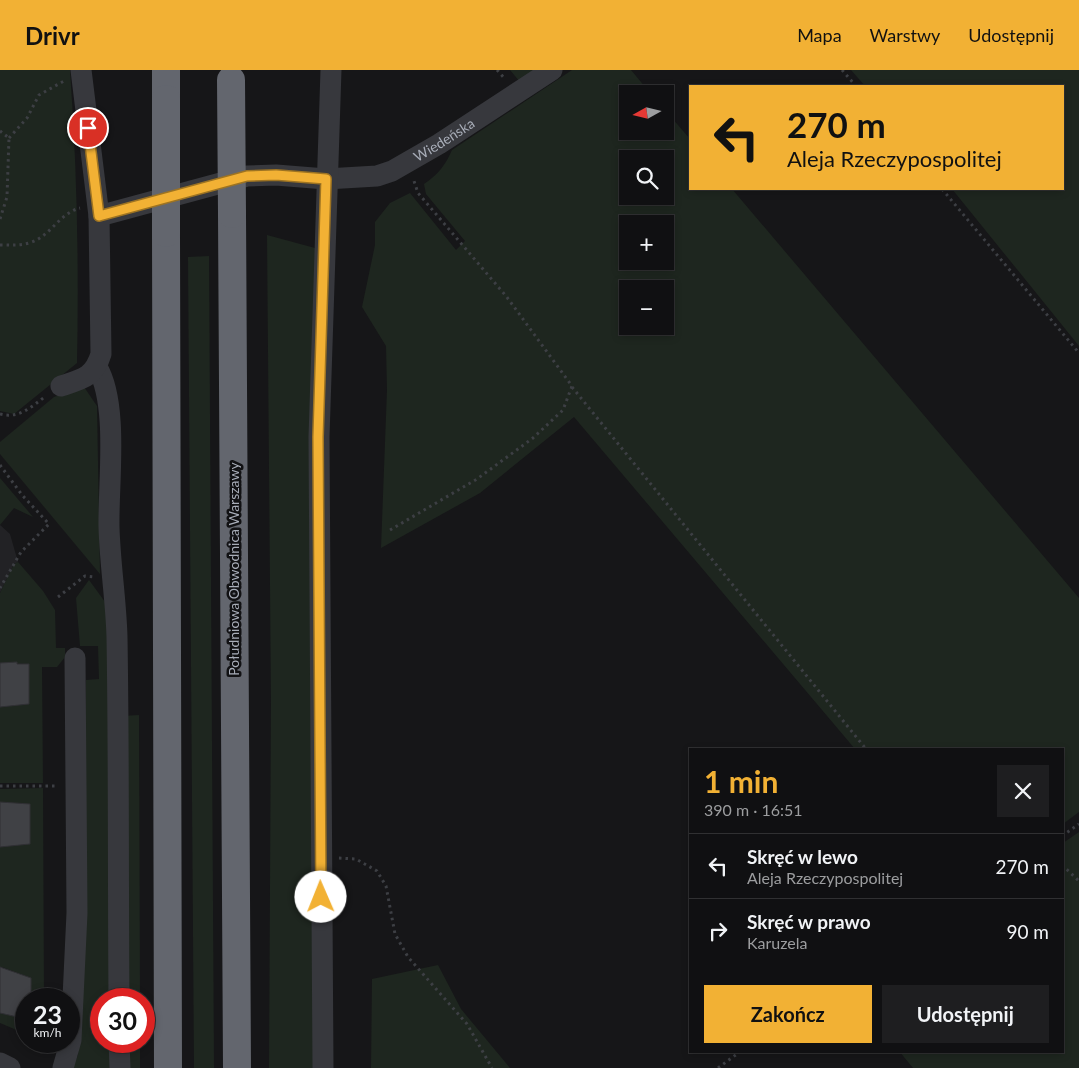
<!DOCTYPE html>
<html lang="pl">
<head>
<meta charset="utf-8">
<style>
	body { margin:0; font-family:Lato,sans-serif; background:#1e1e20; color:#f1f3f6; height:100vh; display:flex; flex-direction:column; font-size:19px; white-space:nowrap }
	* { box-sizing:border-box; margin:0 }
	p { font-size:16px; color:#9c9d9f }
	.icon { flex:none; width:28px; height:28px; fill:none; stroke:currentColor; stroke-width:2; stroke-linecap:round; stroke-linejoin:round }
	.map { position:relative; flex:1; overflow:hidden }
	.details { position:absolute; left:689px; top:678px; width:375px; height:305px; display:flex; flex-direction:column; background:#101012; border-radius:0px; box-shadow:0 2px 8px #0003,0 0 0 1px #303032 }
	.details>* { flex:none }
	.guide { position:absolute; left:689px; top:15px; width:375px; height:105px; border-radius:0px; box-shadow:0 2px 8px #0003,0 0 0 1px #303032; background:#f2b134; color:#111; overflow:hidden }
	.needle { width:32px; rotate:262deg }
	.controls { position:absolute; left:619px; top:15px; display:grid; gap:10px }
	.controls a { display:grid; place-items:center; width:55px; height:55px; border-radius:0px; background:#101012; box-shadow:0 2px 8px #0003,0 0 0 1px #303032; font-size:25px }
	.speed { position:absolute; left:15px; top:918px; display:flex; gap:10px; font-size:25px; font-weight:700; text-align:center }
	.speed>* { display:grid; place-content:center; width:65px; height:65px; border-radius:50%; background:#101012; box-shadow:0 2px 8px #0003,0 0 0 1px #303032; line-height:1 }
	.speed small { font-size:12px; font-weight:400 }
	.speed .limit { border:8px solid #d22; background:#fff; color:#111 }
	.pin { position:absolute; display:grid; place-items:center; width:42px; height:42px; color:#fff; margin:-21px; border:2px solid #fff; border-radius:50%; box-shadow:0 1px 5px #0007 }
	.me { position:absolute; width:55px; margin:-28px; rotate:359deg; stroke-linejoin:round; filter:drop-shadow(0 0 4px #0008) }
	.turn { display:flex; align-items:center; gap:18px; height:105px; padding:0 15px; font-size:22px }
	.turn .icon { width:65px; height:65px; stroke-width:2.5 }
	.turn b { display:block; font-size:35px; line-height:42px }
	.round { display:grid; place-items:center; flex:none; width:52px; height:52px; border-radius:0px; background:#1e1e20 }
	.summary { display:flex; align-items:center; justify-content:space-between; height:85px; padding:0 15px }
	h1 { font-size:30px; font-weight:700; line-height:38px; color:#f2b134 }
	.button { display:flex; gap:10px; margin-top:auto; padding:10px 15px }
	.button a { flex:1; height:58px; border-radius:0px; background:#f2b134; color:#111; font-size:20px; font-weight:700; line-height:58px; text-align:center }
	.button a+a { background:#1e1e20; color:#f1f3f6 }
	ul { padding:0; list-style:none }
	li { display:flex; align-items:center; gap:15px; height:65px; padding:0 15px; border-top:1px solid #303032 }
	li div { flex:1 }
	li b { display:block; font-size:19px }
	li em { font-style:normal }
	header { display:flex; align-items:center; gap:30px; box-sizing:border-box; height:70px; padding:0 25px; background:#f2b134; color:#111 }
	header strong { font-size:24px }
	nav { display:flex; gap:28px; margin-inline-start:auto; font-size:18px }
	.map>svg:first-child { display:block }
	.built { fill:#222225 }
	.green { fill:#1e261f; fill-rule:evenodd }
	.building { fill:#404145; stroke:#303034 }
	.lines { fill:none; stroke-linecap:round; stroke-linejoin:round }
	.path { stroke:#3d3f44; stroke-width:3; stroke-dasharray:2.5 4; stroke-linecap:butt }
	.minor { stroke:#37383d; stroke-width:21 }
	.highway { stroke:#63666e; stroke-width:28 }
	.highway-bridge { stroke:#63666e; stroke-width:28 }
	.route-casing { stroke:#9d7322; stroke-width:12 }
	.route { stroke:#f2b134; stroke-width:9 }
	.labels { text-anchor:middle; stroke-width:5; stroke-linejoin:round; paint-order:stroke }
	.street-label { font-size:14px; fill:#a8adb8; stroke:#111113 }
</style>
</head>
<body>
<header>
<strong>Drivr</strong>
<nav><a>Mapa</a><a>Warstwy</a><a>Udostępnij</a></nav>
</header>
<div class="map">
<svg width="1079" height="998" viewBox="0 0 1079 998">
	<rect width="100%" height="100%" fill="#161618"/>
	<path class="built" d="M 0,455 L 10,464 L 18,492 L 14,494 L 0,523 Z"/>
	<g class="green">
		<path d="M 0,0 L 70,0 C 77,98 79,195 77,293 L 14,344 L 0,341 Z"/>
		<path d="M 510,0 L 537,0 L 520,12 Z"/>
		<path d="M 572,0 L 631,0 L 651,24 L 628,24 L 628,61 L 665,61 L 665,40 L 690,69 L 690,119 L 732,119 L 1079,528 L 1079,742 L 1063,754 L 1062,679 L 855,679 L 574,347 L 480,423 L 381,478 L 387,320 L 386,276 L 362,237 L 375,175 L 375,152 L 390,133 L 410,123 L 456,180 L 465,171 L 426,124 L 424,114 C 438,105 446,94 452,80 ZM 628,89 L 665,89 L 665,126 L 628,126 ZM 628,154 L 665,154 L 665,191 L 628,191 ZM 628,219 L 665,219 L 665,256 L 628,256 Z"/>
		<path d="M 851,0 L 1079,0 L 1079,276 L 952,119 L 1062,119 L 1062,16 L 865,16 Z"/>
		<path d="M 267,165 L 315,178 L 315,998 L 269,998 L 271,632 Z"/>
		<path d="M 209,186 L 214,998 L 194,998 L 188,187 Z"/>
		<path d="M 84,317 L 97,336 L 100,504 L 0,384 L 0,372 L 54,327 Z"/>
		<path d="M 0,408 L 33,447 L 14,438 L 0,455 Z"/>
		<path d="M 18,492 L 43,521 L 55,540 L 56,578 L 65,578 L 65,587 L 57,597 L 42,597 L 43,713 L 0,713 L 0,637 L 29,634 L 29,594 L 0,593 L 0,523 L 14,494 Z"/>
		<path d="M 89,510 L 108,536 L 113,929 L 101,929 L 101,971 L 114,971 L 114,998 L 72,998 L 78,985 L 84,834 L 86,610 L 99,609 L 98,576 L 80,576 L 76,528 Z"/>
		<path d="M 139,645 L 140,929 L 124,929 L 122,646 Z"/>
		<path d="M 43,718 L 44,929 L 31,929 L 31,908 L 2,897 L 0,899 L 0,777 L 30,774 L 30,734 L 0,732 L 0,719 Z"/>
		<path d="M 1079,762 L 1079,998 L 913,998 L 899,981 L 1062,981 L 1063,773 Z"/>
		<path d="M 438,895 L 461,939 L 510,998 L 371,998 L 372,909 Z"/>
		<path d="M 0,943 L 26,949 L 26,964 L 0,953 Z"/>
		<path d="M 124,971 L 140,971 L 140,998 L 125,998 Z"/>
	</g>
	<g class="building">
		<path d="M 17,592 L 17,594 L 29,594 L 29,634 L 0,637 L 0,593 Z"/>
		<path d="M 0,732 L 30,734 L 30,774 L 0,777 Z"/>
		<path d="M 0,897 L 31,908 L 31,929 L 26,929 L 26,949 L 0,943 Z"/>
	</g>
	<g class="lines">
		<g class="path">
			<path d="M 497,0 L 505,9"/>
			<path d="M 842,0 L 856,16"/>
			<path d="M 0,61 L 9,68 L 7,127 L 0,149"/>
			<path d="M 9,68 L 27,48 L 39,25 L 64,11"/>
			<path d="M 942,119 L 1079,283"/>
			<path d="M 0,175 C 11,175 21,176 32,172 C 51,165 60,143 80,138"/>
			<path d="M 572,317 L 866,679"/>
			<path d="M 0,344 C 19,349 31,337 46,326"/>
			<path d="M 0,395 L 22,425 L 49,454 L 21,482 L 0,518"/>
			<path d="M 390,460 L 477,409 L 533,368 L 563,340 L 572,316 L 506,226 L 418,123 L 414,111"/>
			<path d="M 58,527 L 85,506 L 94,507"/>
			<path d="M 0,716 L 57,716"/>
			<path d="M 1062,766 L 1079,754"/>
			<path d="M 339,788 L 356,789 L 377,801 L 386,816 L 395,864 L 408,887 L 467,954 L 492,998"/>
			<path d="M 1062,795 L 1079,811"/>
			<path d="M 718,998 L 741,981"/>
		</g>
		<g class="minor">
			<path id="s1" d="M 99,146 L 247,106 L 276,105 L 326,109 L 377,106 L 392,101 L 439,74 L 552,0"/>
			<path d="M 97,297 C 119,334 108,414 109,457 C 110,494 116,530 117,567 C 119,687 118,808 119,929"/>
			<path d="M 61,316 C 83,309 94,307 101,284 L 99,146 L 81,0"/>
			<path d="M 119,971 L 120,998"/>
			<path d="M 0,993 L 10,998"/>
			<path d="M 63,998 L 71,970 L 77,843 L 75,588"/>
			<path d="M 323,998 L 319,367 L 331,0"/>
		</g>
		<g class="highway">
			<path d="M 166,29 L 166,0"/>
			<path d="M 232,144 L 237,998"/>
			<path d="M 166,163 L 168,998"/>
		</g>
		<g class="highway-bridge">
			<path d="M 231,10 L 232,144"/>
			<path d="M 166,163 L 166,29"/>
		</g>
	</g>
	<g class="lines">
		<defs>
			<path id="route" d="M 88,58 L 99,146 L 247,106 L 276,105 L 326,109 L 318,367 L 321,827"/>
		</defs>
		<use href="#route" class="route-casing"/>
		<use href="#route" class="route"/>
	</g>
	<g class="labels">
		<g class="street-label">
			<text dy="5" stroke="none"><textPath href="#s1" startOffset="360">Wiedeńska</textPath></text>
			<text transform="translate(234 499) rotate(-90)" y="5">Południowa Obwodnica Warszawy</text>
		</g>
	</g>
</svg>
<div class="controls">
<a><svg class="needle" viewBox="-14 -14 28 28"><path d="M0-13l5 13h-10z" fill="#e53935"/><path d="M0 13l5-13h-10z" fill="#9c9d9f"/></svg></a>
<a><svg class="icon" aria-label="search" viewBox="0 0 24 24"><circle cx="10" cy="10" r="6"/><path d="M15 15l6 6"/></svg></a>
<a>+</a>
<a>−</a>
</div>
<div class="speed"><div>23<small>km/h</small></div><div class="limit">30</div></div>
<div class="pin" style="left:88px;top:58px;background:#d93025"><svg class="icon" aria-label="arrive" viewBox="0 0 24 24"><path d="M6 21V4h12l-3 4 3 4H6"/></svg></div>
<svg class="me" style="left:321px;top:827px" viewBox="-20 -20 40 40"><circle r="19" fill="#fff"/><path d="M0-13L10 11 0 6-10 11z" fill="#f2b134"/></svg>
<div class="guide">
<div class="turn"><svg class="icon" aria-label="left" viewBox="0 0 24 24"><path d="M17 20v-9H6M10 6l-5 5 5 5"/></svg><div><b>270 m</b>Aleja Rzeczypospolitej</div></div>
</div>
<section class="details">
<div class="summary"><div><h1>1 min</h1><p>390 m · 16:51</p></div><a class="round"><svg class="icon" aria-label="close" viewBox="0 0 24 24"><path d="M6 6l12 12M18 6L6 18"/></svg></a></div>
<ul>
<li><svg class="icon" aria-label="left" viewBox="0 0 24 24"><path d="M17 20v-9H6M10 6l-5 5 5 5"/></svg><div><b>Skręć w lewo</b><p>Aleja Rzeczypospolitej</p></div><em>270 m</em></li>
<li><svg class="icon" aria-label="right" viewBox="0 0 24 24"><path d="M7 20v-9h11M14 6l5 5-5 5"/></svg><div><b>Skręć w prawo</b><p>Karuzela</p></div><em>90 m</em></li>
</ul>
<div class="button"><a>Zakończ</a><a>Udostępnij</a></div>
</section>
</div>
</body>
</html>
